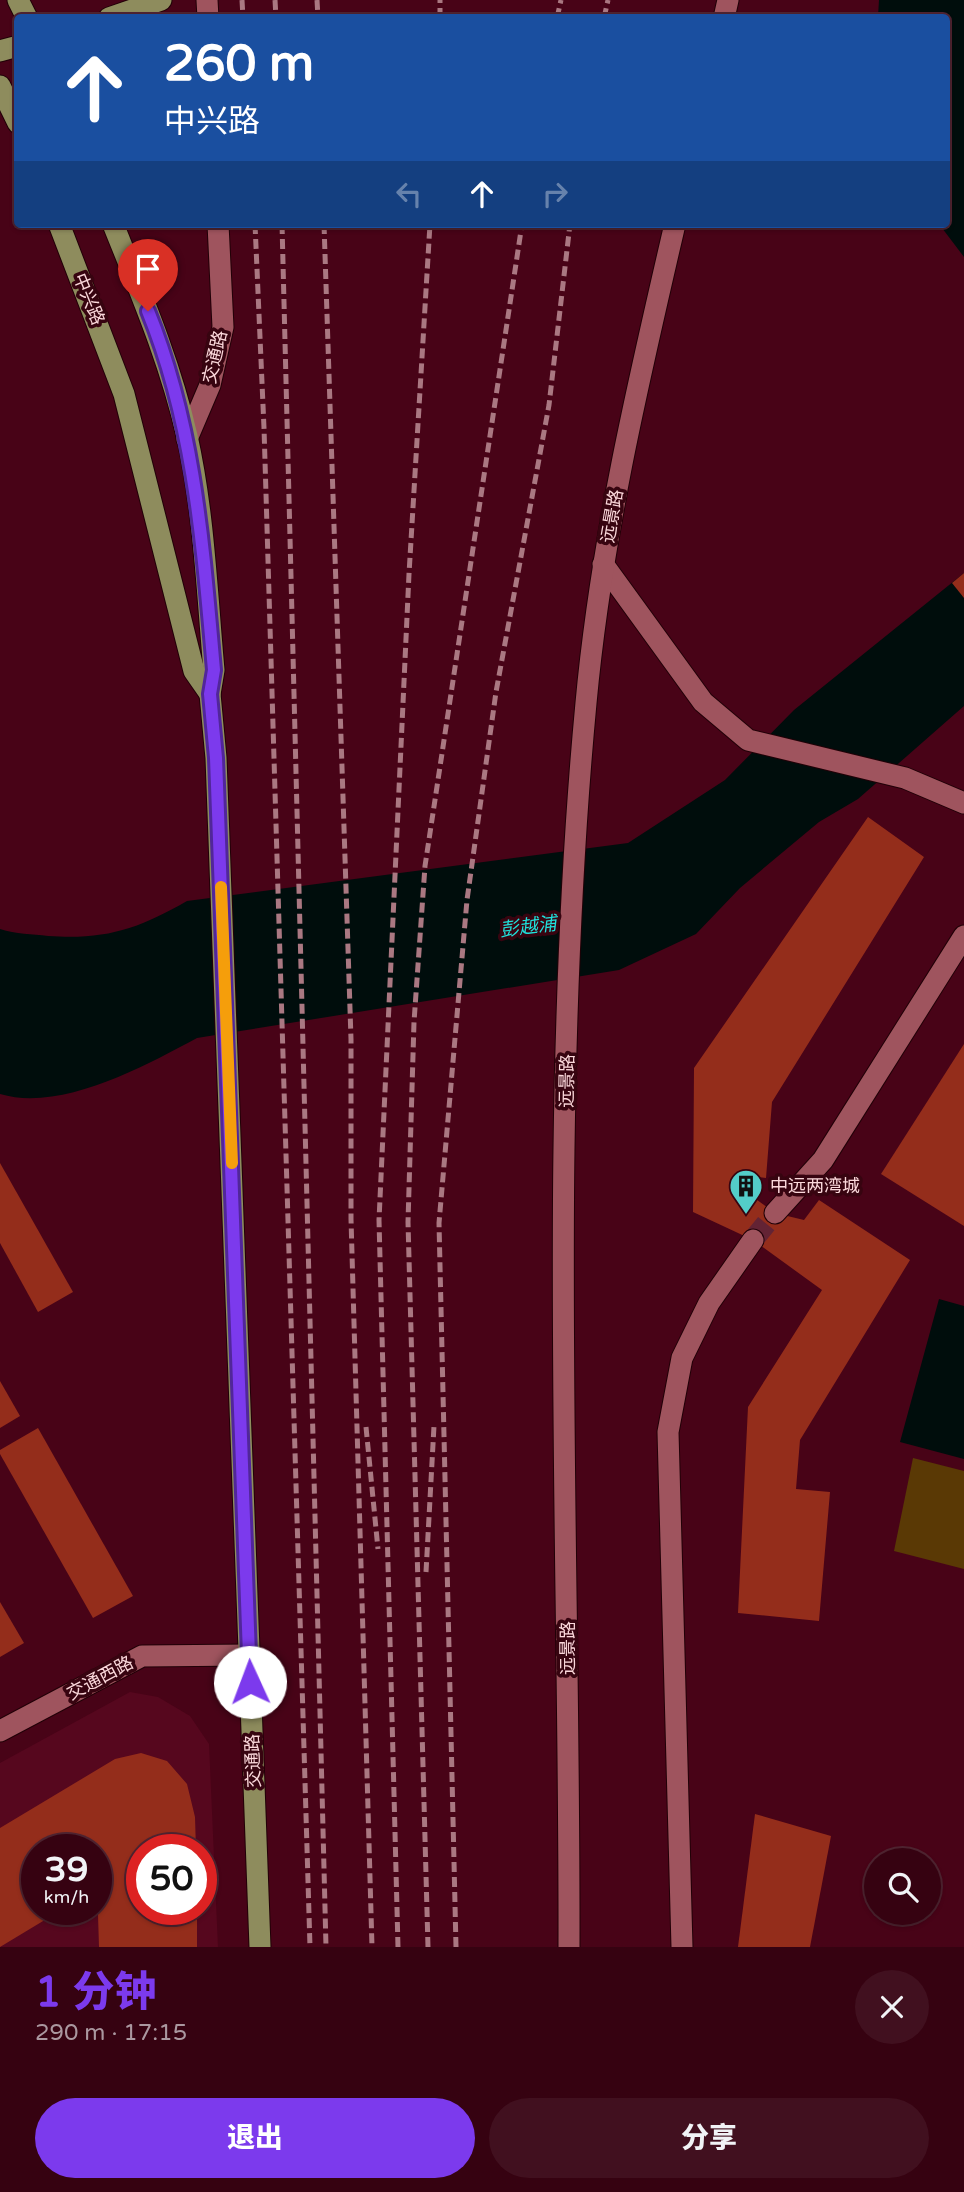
<!DOCTYPE html>
<html lang="zh">
<head>
<meta charset="utf-8">
<style>
	body { margin:0; font-family:"Varela Round","Noto Sans SC",sans-serif; background:#41101f; color:#f1f3f6; height:100vh; display:flex; flex-direction:column; font-size:26px; white-space:nowrap }
	* { box-sizing:border-box; margin:0 }
	p { font-size:23px; color:#aa979f }
	.icon { flex:none; width:38px; height:38px; fill:none; stroke:currentColor; stroke-width:2; stroke-linecap:round; stroke-linejoin:round }
	.map { position:relative; height:1947px; overflow:hidden }
	.side { display:flex; flex-direction:column; background:#360211; flex:1 }
	.side>* { flex:none }
	.top-card { position:absolute; left:14px; top:14px; width:936px; height:214px; border-radius:7px; box-shadow:0 2px 5px #0004,0 0 0 2px #502431; background:#1a4fa0; color:#fff; overflow:hidden }
	.buttons { position:absolute; left:864px; top:1848px; display:grid; gap:14px }
	.buttons a { display:grid; place-items:center; width:77px; height:77px; border-radius:50%; background:#360211; box-shadow:0 2px 5px #0004,0 0 0 2px #502431; font-size:35px }
	.speed { position:absolute; left:21px; top:1834px; display:flex; gap:14px; font-size:35px; font-weight:700; text-align:center }
	.speed>* { display:grid; place-content:center; width:91px; height:91px; border-radius:50%; background:#360211; box-shadow:0 2px 5px #0004,0 0 0 2px #502431; line-height:1 }
	.speed small { font-size:18px; font-weight:400 }
	.speed .limit { border:10px solid #d22; background:#fff; color:#111 }
	.pin { position:absolute; display:grid; place-items:center; width:60px; height:60px; color:#fff; margin:-72px -30px; border-radius:50% 50% 50% 0; rotate:-45deg; box-shadow:0 0 7px #0007 }
	.pin .icon { rotate:45deg }
	.me { position:absolute; width:77px; margin:-38px; rotate:358deg; stroke-linejoin:round; filter:drop-shadow(0 0 5px #0008) }
	.turn { display:flex; align-items:center; gap:24px; height:147px; padding:0 35px; font-size:32px }
	.turn .icon { width:91px; height:91px; stroke-width:2.5 }
	.turn b { display:block; font-size:49px; line-height:60px }
	.lanes { display:flex; align-items:center; height:66px; padding:0 35px; background:#0003; justify-content:center; gap:35px; direction:ltr }
	.lanes .off { opacity:.35 }
	.round { display:grid; place-items:center; flex:none; width:74px; height:74px; border-radius:37px; background:#41101f }
	.summary { display:flex; align-items:center; justify-content:space-between; height:119px; padding:0 35px }
	h1 { font-size:42px; font-weight:800; line-height:52px; color:#7c3aed }
	.button { display:flex; gap:14px; margin-top:auto; padding:14px 35px }
	.button a { flex:1; height:80px; border-radius:42px; background:#7c3aed; color:#fff; font-size:28px; font-weight:800; line-height:80px; text-align:center }
	.button a+a { background:#41101f; color:#f1f3f6 }
	.map>svg:first-child { display:block }
	.built { fill:#56071e; fill-rule:evenodd }
	.green { fill:#5a3905 }
	.water { fill:#000d0c }
	.building { fill:#942d1b }
	.lines { fill:none; stroke-linecap:round; stroke-linejoin:round }
	.minor-tunnel { stroke:#632334; stroke-width:21; stroke-dasharray:21 10; stroke-linecap:butt }
	.minor-casing { stroke:#210107; stroke-width:23 }
	.major-casing { stroke:#210107; stroke-width:23 }
	.minor { stroke:#9f545e; stroke-width:21 }
	.major { stroke:#8e8c5d; stroke-width:21 }
	.rail { stroke:#aa7882; stroke-width:5; stroke-dasharray:10 5; stroke-linecap:butt }
	.route-casing { stroke:#51269a; stroke-width:18 }
	.route { stroke:#7c3aed; stroke-width:12 }
	.slow { stroke:#f59e0b; stroke-width:12 }
	.labels { text-anchor:middle; stroke-width:7; stroke-linejoin:round; paint-order:stroke }
	.street-label { font-size:18px; fill:#fbd8db; stroke:#370410 }
	.poi-label { font-size:18px; fill:#fbd8db; stroke:#370410; text-anchor:start }
	.water-label { font-size:19px; font-style:italic; fill:#1fe0db; stroke:#370410 }
</style>
</head>
<body>
<div class="map">
<svg width="964" height="1947" viewBox="0 0 964 1947">
	<rect width="100%" height="100%" fill="#480317"/>
	<path class="built" d="M 130,1692 L 158,1697 L 190,1716 L 209,1744 L 218,1947 L 0,1947 L 0,1763 ZM 37,1850 L 96,1850 L 96,1909 L 37,1909 ZM 142,1850 L 201,1850 L 201,1909 L 142,1909 Z"/>
	<path class="green" d="M 913,1458 L 964,1471 L 964,1569 L 894,1551 Z"/>
	<g class="water">
		<path d="M 879,0 L 964,0 L 964,257 L 939,224 L 947,224 L 947,18 L 878,17 Z"/>
		<path d="M 964,573 L 964,706 L 858,799 L 819,822 L 740,888 L 696,934 L 619,970 L 197,1038 C 143,1067 61,1112 0,1094 L 0,929 C 16,934 32,934 48,936 C 106,940 138,929 187,901 L 628,843 L 725,780 L 794,710 Z"/>
		<path d="M 939,1299 L 964,1306 L 964,1459 L 900,1442 Z"/>
	</g>
	<g class="building">
		<path d="M 964,573 L 964,598 L 952,583 Z"/>
		<path d="M 868,817 L 924,857 L 772,1102 L 766,1178 L 751,1176 L 749,1194 L 775,1213 L 804,1220 L 819,1200 L 910,1260 L 800,1440 L 796,1489 L 830,1492 L 819,1621 L 738,1613 L 748,1407 L 822,1290 L 753,1240 L 693,1212 L 694,1068 Z"/>
		<path d="M 964,1044 L 964,1226 L 881,1174 Z"/>
		<path d="M 0,1163 L 73,1292 L 38,1312 L 0,1243 Z"/>
		<path d="M 0,1381 L 20,1416 L 0,1428 Z"/>
		<path d="M 38,1428 L 133,1596 L 93,1618 L 0,1454 L 0,1450 Z"/>
		<path d="M 0,1602 L 24,1643 L 0,1657 Z"/>
		<path d="M 141,1753 L 167,1761 L 187,1784 L 195,1817 L 196,1850 L 142,1850 L 142,1909 L 197,1909 L 197,1947 L 99,1947 L 96,1850 L 37,1850 L 37,1909 L 63,1909 L 0,1947 L 0,1828 L 115,1759 Z"/>
		<path d="M 755,1814 L 831,1836 L 810,1947 L 738,1947 Z"/>
	</g>
	<g class="lines">
		<path class="minor-tunnel" d="M 753,1240 L 775,1213"/>
		<defs>
			<g id="minor">
				<path d="M 207,0 L 208,18"/>
				<path d="M 724,18 L 728,0"/>
				<path d="M 187,439 L 210,385 L 223,327 L 218,224"/>
				<path d="M 603,564 L 703,702 L 748,740 L 905,778 L 964,803"/>
				<path d="M 775,1213 L 823,1160 L 964,936"/>
				<path d="M 0,1731 L 142,1656 L 249,1655"/>
				<path d="M 569,1947 C 570,1533 547,1116 586,703 C 601,540 638,383 675,224"/>
				<path d="M 682,1947 L 668,1432 L 682,1358 L 709,1303 L 753,1240"/>
			</g>
			<g id="major">
				<path d="M 18,0 L 27,18"/>
				<path d="M 109,18 L 161,0"/>
				<path d="M 0,51 L 18,46"/>
				<path d="M 0,86 L 18,123"/>
				<path d="M 59,224 L 124,394 L 194,671 L 210,694"/>
				<path d="M 113,224 C 141,294 170,362 187,436 C 204,512 207,593 214,670 L 210,694 L 216,758 L 260,1947"/>
			</g>
		</defs>
		<use href="#minor" class="minor-casing"/>
		<use href="#major" class="major-casing"/>
		<use href="#minor" class="minor"/>
		<use href="#major" class="major"/>
		<g class="rail">
			<path d="M 242,0 L 243,18"/>
			<path d="M 275,0 L 276,18"/>
			<path d="M 317,0 L 318,18"/>
			<path d="M 440,18 L 440,0"/>
			<path d="M 557,18 L 561,0"/>
			<path d="M 604,18 L 608,0"/>
			<path d="M 255,224 L 264,428 L 310,1947"/>
			<path d="M 282,224 L 326,1947"/>
			<path d="M 324,224 L 351,1039 L 351,1219 L 372,1947"/>
			<path d="M 366,1427 L 378,1549"/>
			<path d="M 426,1572 L 434,1426"/>
			<path d="M 398,1947 L 379,1220 L 409,574 L 430,224"/>
			<path d="M 428,1947 L 408,1222 L 414,1022 L 425,866 L 522,224"/>
			<path d="M 456,1947 L 439,1223 L 467,900 L 496,692 L 549,405 L 570,224"/>
		</g>
	</g>
	<g class="lines">
		<defs>
			<path id="route" d="M 148,311 C 195,426 203,548 214,670 L 210,694 L 216,758 L 250,1682"/>
		</defs>
		<use href="#route" class="route-casing"/>
		<use href="#route" class="route"/>
		<path class="slow" d="M 221,887 L 232,1163"/>
	</g>
	<defs>
		<symbol id="building-pin" viewBox="-11 -11 22 30"><path d="M0 17L-7.5 6A9.5 9.5 0 1 1 7.5 6Z" fill="#53cdc9" stroke="#370410"/><path d="M-4-6H4V6H1V3H-1V6H-4ZM-2.5-4.3h1.7v1.8h-1.7ZM.8-4.3h1.7v1.8H.8ZM-2.5-1h1.7V.8h-1.7ZM.8-1h1.7V.8H.8Z" fill="#111"/></symbol>
	</defs>
	<g fill-rule="evenodd">
		<use href="#building-pin" x="727" y="1167" width="38" height="52"/>
	</g>
	<g class="labels">
		<g class="street-label">
			<text transform="translate(89 299) rotate(68)" y="6">中兴路</text>
			<text transform="translate(215 357) rotate(-77)" y="6">交通路</text>
			<text transform="translate(612 516) rotate(-80)" y="6">远景路</text>
			<text transform="translate(567 1081) rotate(-89)" y="6">远景路</text>
			<text transform="translate(568 1648) rotate(-90)" y="6">远景路</text>
			<text transform="translate(100 1678) rotate(-28)" y="6">交通西路</text>
			<text transform="translate(253 1761) rotate(-92)" y="6">交通路</text>
		</g>
		<g class="poi-label">
			<text x="770" y="1192">中远两湾城</text>
		</g>
		<g class="water-label">
			<text transform="translate(528 926) rotate(-7)" y="7">彭越浦</text>
		</g>
	</g>
</svg>
<div class="buttons">
<a><svg class="icon" aria-label="search" viewBox="0 0 24 24"><circle cx="10" cy="10" r="6"/><path d="M15 15l6 6"/></svg></a>
</div>
<div class="speed"><div>39<small>km/h</small></div><div class="limit">50</div></div>
<div class="pin" style="left:148px;top:311px;background:#d93025"><svg class="icon" aria-label="arrive" viewBox="0 0 24 24"><path d="M6 21V4h12l-3 4 3 4H6"/></svg></div>
<svg class="me" style="left:250px;top:1682px" viewBox="-20 -20 40 40"><circle r="19" fill="#fff"/><path d="M0-13L10 11 0 6-10 11z" fill="#7c3aed"/></svg>
<div class="top-card">
<div class="turn"><svg class="icon" aria-label="ahead" viewBox="0 0 24 24"><path d="M12 20V5M6 11l6-6 6 6"/></svg><div><b>260 m</b>中兴路</div></div>
<div class="lanes"><svg class="icon off" aria-label="left" viewBox="0 0 24 24"><path d="M17 20v-9H6M10 6l-5 5 5 5"/></svg><svg class="icon" aria-label="ahead" viewBox="0 0 24 24"><path d="M12 20V5M6 11l6-6 6 6"/></svg><svg class="icon off" aria-label="right" viewBox="0 0 24 24"><path d="M7 20v-9h11M14 6l5 5-5 5"/></svg></div>
</div>
</div>
<section class="side">
<div class="summary"><div><h1>1 分钟</h1><p>290 m · 17:15</p></div><a class="round"><svg class="icon" aria-label="close" viewBox="0 0 24 24"><path d="M6 6l12 12M18 6L6 18"/></svg></a></div>
<div class="button"><a>退出</a><a>分享</a></div>
</section>
</body>
</html>
